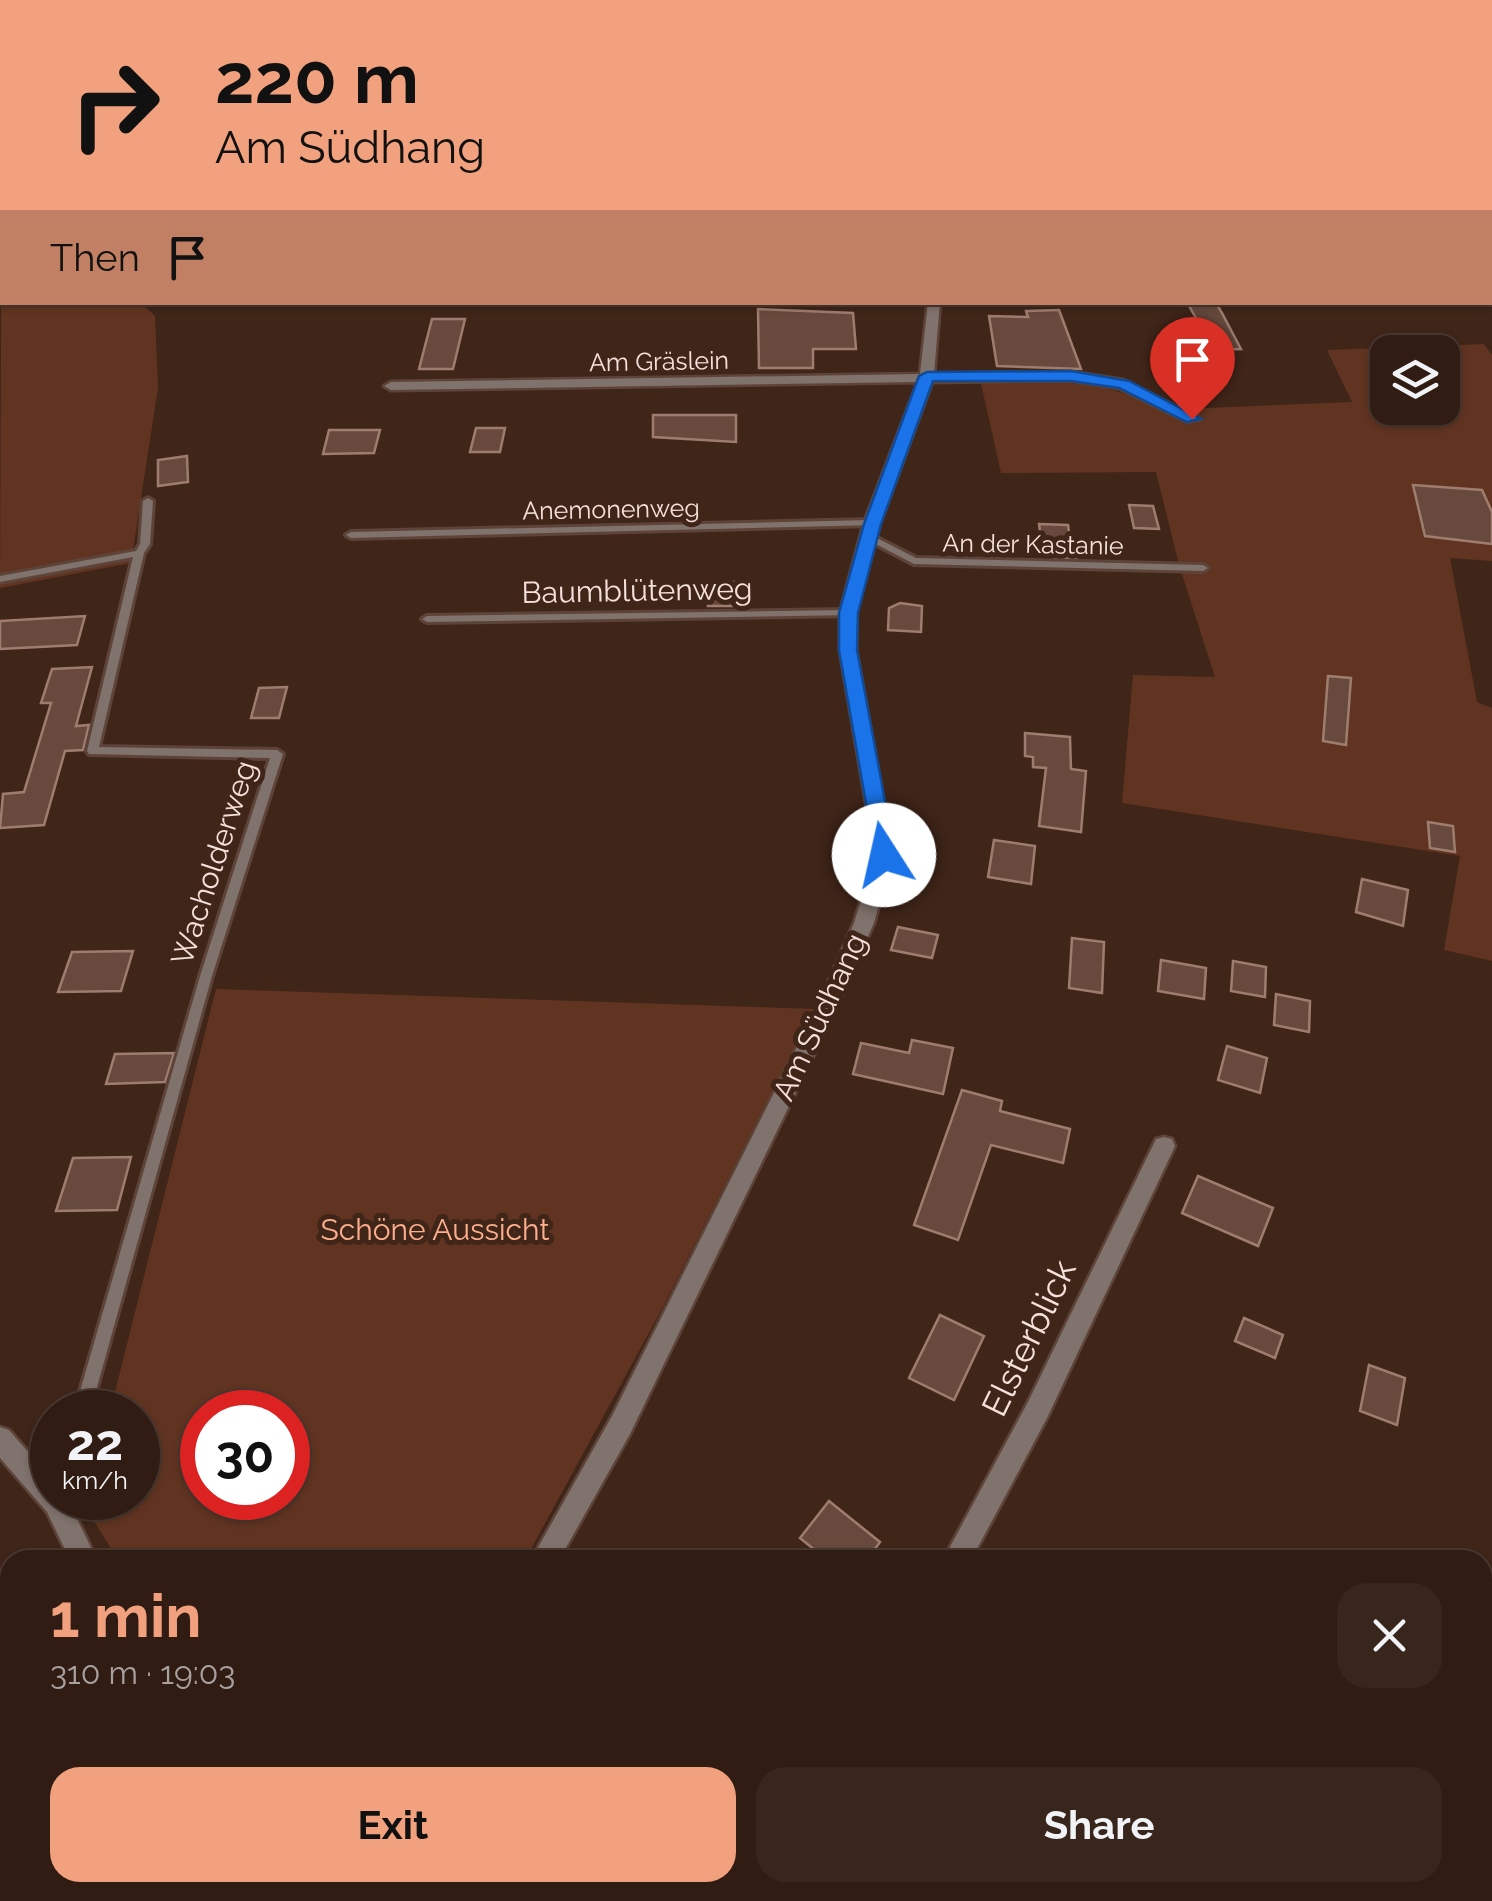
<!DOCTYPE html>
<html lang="en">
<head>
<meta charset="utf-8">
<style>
	body { margin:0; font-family:Raleway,sans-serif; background:#38251c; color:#f1f3f6; height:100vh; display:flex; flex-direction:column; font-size:38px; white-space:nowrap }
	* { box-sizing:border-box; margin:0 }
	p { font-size:32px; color:#a8a1a0 }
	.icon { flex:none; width:55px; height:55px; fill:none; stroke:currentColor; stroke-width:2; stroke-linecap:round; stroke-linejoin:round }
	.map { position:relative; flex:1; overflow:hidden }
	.details { position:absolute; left:0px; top:1550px; width:1492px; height:352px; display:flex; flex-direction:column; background:#301c13; border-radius:30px 30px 0 0; box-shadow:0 2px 8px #0004,0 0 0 2px #4b3a33 }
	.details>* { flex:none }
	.hud { position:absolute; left:0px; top:0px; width:1492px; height:305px; box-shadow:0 2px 8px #0004,0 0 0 2px #4b3a33; background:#f2a17e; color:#111; overflow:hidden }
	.fabs { position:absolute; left:1370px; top:335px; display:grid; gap:20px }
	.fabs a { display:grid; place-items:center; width:90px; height:90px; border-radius:20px; background:#301c13; box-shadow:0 2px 8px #0004,0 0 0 2px #4b3a33; font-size:50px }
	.speed { position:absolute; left:30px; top:1390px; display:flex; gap:20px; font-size:50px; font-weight:700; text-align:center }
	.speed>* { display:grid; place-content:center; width:130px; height:130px; border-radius:50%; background:#301c13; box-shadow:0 2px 8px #0004,0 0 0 2px #4b3a33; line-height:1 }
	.speed small { font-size:25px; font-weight:400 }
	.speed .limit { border:15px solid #d22; background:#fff; color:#111 }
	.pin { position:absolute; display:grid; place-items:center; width:85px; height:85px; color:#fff; margin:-102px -42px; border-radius:50% 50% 50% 0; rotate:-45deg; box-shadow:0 0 10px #0007 }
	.pin .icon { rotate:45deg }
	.me { position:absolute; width:110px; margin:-55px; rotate:350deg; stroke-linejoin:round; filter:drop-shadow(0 0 8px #0008) }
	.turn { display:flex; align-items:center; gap:35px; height:210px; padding:0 50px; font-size:45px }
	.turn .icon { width:130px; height:130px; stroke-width:2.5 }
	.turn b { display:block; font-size:70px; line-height:85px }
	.then { display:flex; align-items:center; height:95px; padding:0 50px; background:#0003; gap:20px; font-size:38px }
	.round { display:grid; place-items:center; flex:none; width:105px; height:105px; border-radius:30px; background:#38251c }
	.overview { display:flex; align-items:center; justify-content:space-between; height:170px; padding:0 50px }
	h1 { font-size:60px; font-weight:700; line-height:75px; color:#f2a17e }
	.primary-button { display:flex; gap:20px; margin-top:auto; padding:20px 50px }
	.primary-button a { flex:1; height:115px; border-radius:30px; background:#f2a17e; color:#111; font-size:40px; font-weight:700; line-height:115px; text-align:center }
	.primary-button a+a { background:#38251c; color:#f1f3f6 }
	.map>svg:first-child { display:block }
	.green { fill:#603421; fill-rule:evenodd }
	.building { fill:#674a3d; stroke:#9e7d6f; stroke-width:2.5 }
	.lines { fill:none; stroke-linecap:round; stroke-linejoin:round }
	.lane-casing { stroke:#5d4338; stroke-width:6 }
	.street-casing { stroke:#5d4338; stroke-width:5 }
	.lane { fill:#80726c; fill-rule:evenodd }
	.street { fill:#80726c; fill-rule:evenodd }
	.route { fill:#1a73e8; stroke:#114b97; stroke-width:2.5 }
	.labels { text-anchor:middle; stroke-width:10; stroke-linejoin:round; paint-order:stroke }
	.far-street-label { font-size:25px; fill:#f4e1da; stroke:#402519 }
	.street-label { font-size:30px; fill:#f4e1da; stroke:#402519 }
	.park-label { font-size:30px; fill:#fcad8c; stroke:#402519 }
	.near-street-label { font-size:35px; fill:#f4e1da; stroke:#402519 }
</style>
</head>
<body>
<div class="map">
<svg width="1492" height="1901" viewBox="0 0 1492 1901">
	<rect width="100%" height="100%" fill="#402519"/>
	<g class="green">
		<path d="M 2,99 L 2,302 L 141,303 L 155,316 L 158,388 L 131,563 L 0,588 Z"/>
		<path d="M 1484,344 L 1492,355 L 1492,561 L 1450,558 L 1477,702 L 1492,708 L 1492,961 L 1444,950 L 1460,856 L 1122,803 L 1133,675 L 1215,677 L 1179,565 L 1156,472 L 1001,473 L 980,379 L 1084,381 L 1145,400 L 1182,420 L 1197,417 L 1181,409 L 1352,402 L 1327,350 ZM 1388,352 L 1442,352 L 1442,408 L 1388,408 Z"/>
		<path d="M 216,989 L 814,1009 L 662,1309 L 525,1560 L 118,1560 L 86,1508 L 89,1498 L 138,1498 L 138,1412 L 110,1412 ZM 202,1412 L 288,1412 L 288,1498 L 202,1498 Z"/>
		<path d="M 1483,1744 L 1492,1753 L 1492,1901 L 1050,1901 L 1055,1892 L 1482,1892 Z"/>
		<path d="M 124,1892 L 232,1893 L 235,1901 L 119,1901 Z"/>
	</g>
	<g class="building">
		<path d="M 1216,303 L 1222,313 L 1241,349 L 1214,350 L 1188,304 Z"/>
		<path d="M 758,309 L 853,313 L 856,349 L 813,349 L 813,368 L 759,368 Z"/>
		<path d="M 1059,310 L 1081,369 L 997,366 L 989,316 L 1028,317 L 1026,311 Z"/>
		<path d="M 432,319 L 465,319 L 453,369 L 419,369 Z"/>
		<path d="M 653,415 L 736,415 L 736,442 L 653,437 Z"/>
		<path d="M 476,428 L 505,428 L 500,452 L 470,452 Z"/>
		<path d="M 329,430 L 380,430 L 374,453 L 323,454 Z"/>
		<path d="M 187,456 L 188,482 L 158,486 L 158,460 Z"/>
		<path d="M 1413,485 L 1482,490 L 1492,512 L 1492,544 L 1425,536 Z"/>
		<path d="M 1129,505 L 1153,506 L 1159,529 L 1134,528 Z"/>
		<path d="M 1039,524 L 1068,525 L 1070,540 L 1076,540 L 1078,558 L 1054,558 L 1052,546 L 1042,546 Z"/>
		<rect x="708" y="582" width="33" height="24"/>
		<path d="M 900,603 L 922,606 L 921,632 L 888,630 L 889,608 Z"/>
		<path d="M 85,616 L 77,645 L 0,649 L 0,621 Z"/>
		<path d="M 92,667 L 76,726 L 89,725 L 83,750 L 65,751 L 44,825 L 0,828 L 3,794 L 24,792 L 51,703 L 41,703 L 52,669 Z"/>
		<path d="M 1328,676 L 1351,678 L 1346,745 L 1323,741 Z"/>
		<path d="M 287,687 L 279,718 L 251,718 L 259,688 Z"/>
		<path d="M 1025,733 L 1070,737 L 1071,769 L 1086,771 L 1081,832 L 1039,826 L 1046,768 L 1033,767 L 1033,757 L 1025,756 Z"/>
		<path d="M 1428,822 L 1453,826 L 1455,852 L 1430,848 Z"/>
		<path d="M 994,840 L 1035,846 L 1031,884 L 988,877 Z"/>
		<path d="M 1362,879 L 1408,890 L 1403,926 L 1356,912 Z"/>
		<path d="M 898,927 L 938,935 L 932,958 L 891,950 Z"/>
		<path d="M 1072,938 L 1104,942 L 1102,993 L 1069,988 Z"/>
		<path d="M 133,951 L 121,991 L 58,992 L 72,952 Z"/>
		<path d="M 1161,960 L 1206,968 L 1204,999 L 1158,991 Z"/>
		<path d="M 1233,961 L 1266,967 L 1265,997 L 1231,991 Z"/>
		<path d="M 1276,994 L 1310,1001 L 1309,1032 L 1274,1025 Z"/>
		<path d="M 912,1040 L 953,1048 L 943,1094 L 853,1074 L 861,1043 L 909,1053 Z"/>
		<path d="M 1227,1046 L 1267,1058 L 1260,1093 L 1218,1080 Z"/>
		<path d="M 174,1053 L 165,1082 L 106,1084 L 115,1054 Z"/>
		<path d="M 962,1090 L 1002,1101 L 1000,1111 L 1070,1129 L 1063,1163 L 991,1145 L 958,1240 L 914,1225 Z"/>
		<path d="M 131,1157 L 117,1210 L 56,1211 L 73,1158 Z"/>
		<path d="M 1198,1176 L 1273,1208 L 1258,1246 L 1182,1213 Z"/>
		<path d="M 940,1315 L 984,1336 L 954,1400 L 909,1378 Z"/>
		<path d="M 1244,1318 L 1283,1335 L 1275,1358 L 1235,1341 Z"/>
		<path d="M 1369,1365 L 1405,1378 L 1397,1425 L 1360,1411 Z"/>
		<path d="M 829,1501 L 880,1542 L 867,1560 L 827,1560 L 800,1538 Z"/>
	</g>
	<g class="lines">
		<defs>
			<g id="lane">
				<path d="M 422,0 L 433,0 L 427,2 L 418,2 Z"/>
				<rect x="0" y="186" width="2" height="5"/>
				<rect x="1490" y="211" width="2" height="5"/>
				<path d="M 148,498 L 153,501 L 150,544 L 144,553 L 99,747 L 277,750 L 283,754 L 212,976 L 90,1412 L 74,1412 L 200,976 L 270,758 L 89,754 L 87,751 L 133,557 L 0,582 L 0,576 L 136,551 L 140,544 L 143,501 Z"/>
				<path d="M 872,520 L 875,521 L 875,525 L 351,538 L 346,535 L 351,532 Z"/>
				<path d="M 869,534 L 916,558 L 1203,565 L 1208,568 L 1203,571 L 914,564 L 866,539 L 864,537 Z"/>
				<path d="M 848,610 L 853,613 L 852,615 L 427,622 L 422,619 L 427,616 Z"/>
				<path d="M 1482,1729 L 1492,1735 L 1492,1756 L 1482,1751 Z"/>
				<path d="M 1323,1892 L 1344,1892 L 1340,1901 L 1319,1901 Z"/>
			</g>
			<g id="street">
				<rect x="1490" y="54" width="2" height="7"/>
				<path d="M 1490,194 L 1492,195 L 1492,203 L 1490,202 Z"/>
				<path d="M 928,302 L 940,302 L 934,374 L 1071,372 L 1123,380 L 1200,419 L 1188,422 L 1119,388 L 1071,380 L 932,382 L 880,523 L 856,613 L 856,650 L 893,855 L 874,923 L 837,1007 L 630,1434 L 559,1560 L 531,1560 L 612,1416 L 817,1007 L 854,923 L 875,855 L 840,650 L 840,613 L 864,523 L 918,382 L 391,390 L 384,386 L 391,382 L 920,374 Z"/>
				<path d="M 1164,1137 L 1172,1139 L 1175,1146 L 1047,1418 L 971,1560 L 943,1560 L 1029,1400 L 1156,1139 Z"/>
				<path d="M 0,1427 L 9,1430 L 52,1479 L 52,1498 L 67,1498 L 97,1560 L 70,1560 L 47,1512 L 0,1458 Z"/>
				<path d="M 10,1651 L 10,1687 L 0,1691 L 0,1655 Z"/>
				<path d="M 1492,1692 L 1492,1722 L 1482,1726 L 1482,1696 Z"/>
				<path d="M 250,1892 L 280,1892 L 282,1901 L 252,1901 Z"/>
				<path d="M 336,1892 L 368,1892 L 364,1901 L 333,1901 Z"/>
				<path d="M 753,1892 L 785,1892 L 781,1901 L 750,1901 Z"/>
				<path d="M 1000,1892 L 1033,1892 L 1029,1901 L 997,1901 Z"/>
			</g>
		</defs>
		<use href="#lane" class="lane-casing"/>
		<use href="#street" class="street-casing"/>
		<use href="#lane" class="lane"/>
		<use href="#street" class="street"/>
	</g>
	<path class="route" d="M 1071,371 L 1129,381 L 1201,419 L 1187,422 L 1119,388 L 1071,381 L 933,381 L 881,524 L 858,613 L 857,650 L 895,855 L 884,863 L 876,860 L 839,650 L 839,613 L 864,524 L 919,376 L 927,372 Z"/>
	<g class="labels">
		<g class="far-street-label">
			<text transform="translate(659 361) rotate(-1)" y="9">Am Gräslein</text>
			<text transform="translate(611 509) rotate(-1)" y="9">Anemonenweg</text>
			<text transform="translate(1033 544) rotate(1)" y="9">An der Kastanie</text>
		</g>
		<g class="street-label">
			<text transform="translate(637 591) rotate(-1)" y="10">Baumblütenweg</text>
			<text transform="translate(214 863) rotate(-72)" y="10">Wacholderweg</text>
			<text transform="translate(820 1017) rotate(-65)" y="10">Am Südhang</text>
		</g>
		<g class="park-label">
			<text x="435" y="1240">Schöne Aussicht</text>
		</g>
		<g class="near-street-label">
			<text transform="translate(1029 1338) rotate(-64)" y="12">Elsterblick</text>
		</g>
	</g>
</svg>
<div class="fabs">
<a><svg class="icon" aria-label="layers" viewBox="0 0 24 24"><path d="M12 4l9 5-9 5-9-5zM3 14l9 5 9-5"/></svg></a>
</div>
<div class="speed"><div>22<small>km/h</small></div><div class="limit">30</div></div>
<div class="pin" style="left:1192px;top:419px;background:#d93025"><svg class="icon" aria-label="arrive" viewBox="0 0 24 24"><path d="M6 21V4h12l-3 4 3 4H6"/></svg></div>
<svg class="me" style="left:884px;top:855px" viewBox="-20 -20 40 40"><circle r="19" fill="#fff"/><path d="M0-13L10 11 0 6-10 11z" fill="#1a73e8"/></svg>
<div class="hud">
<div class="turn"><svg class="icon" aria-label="right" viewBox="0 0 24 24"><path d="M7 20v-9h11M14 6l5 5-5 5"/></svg><div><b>220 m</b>Am Südhang</div></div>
<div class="then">Then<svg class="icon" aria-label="arrive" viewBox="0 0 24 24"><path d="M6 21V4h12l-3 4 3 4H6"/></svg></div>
</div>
<section class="details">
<div class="overview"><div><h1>1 min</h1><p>310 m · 19:03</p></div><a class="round"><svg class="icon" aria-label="close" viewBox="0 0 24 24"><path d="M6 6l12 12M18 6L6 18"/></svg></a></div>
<div class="primary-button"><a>Exit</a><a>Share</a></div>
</section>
</div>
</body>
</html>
